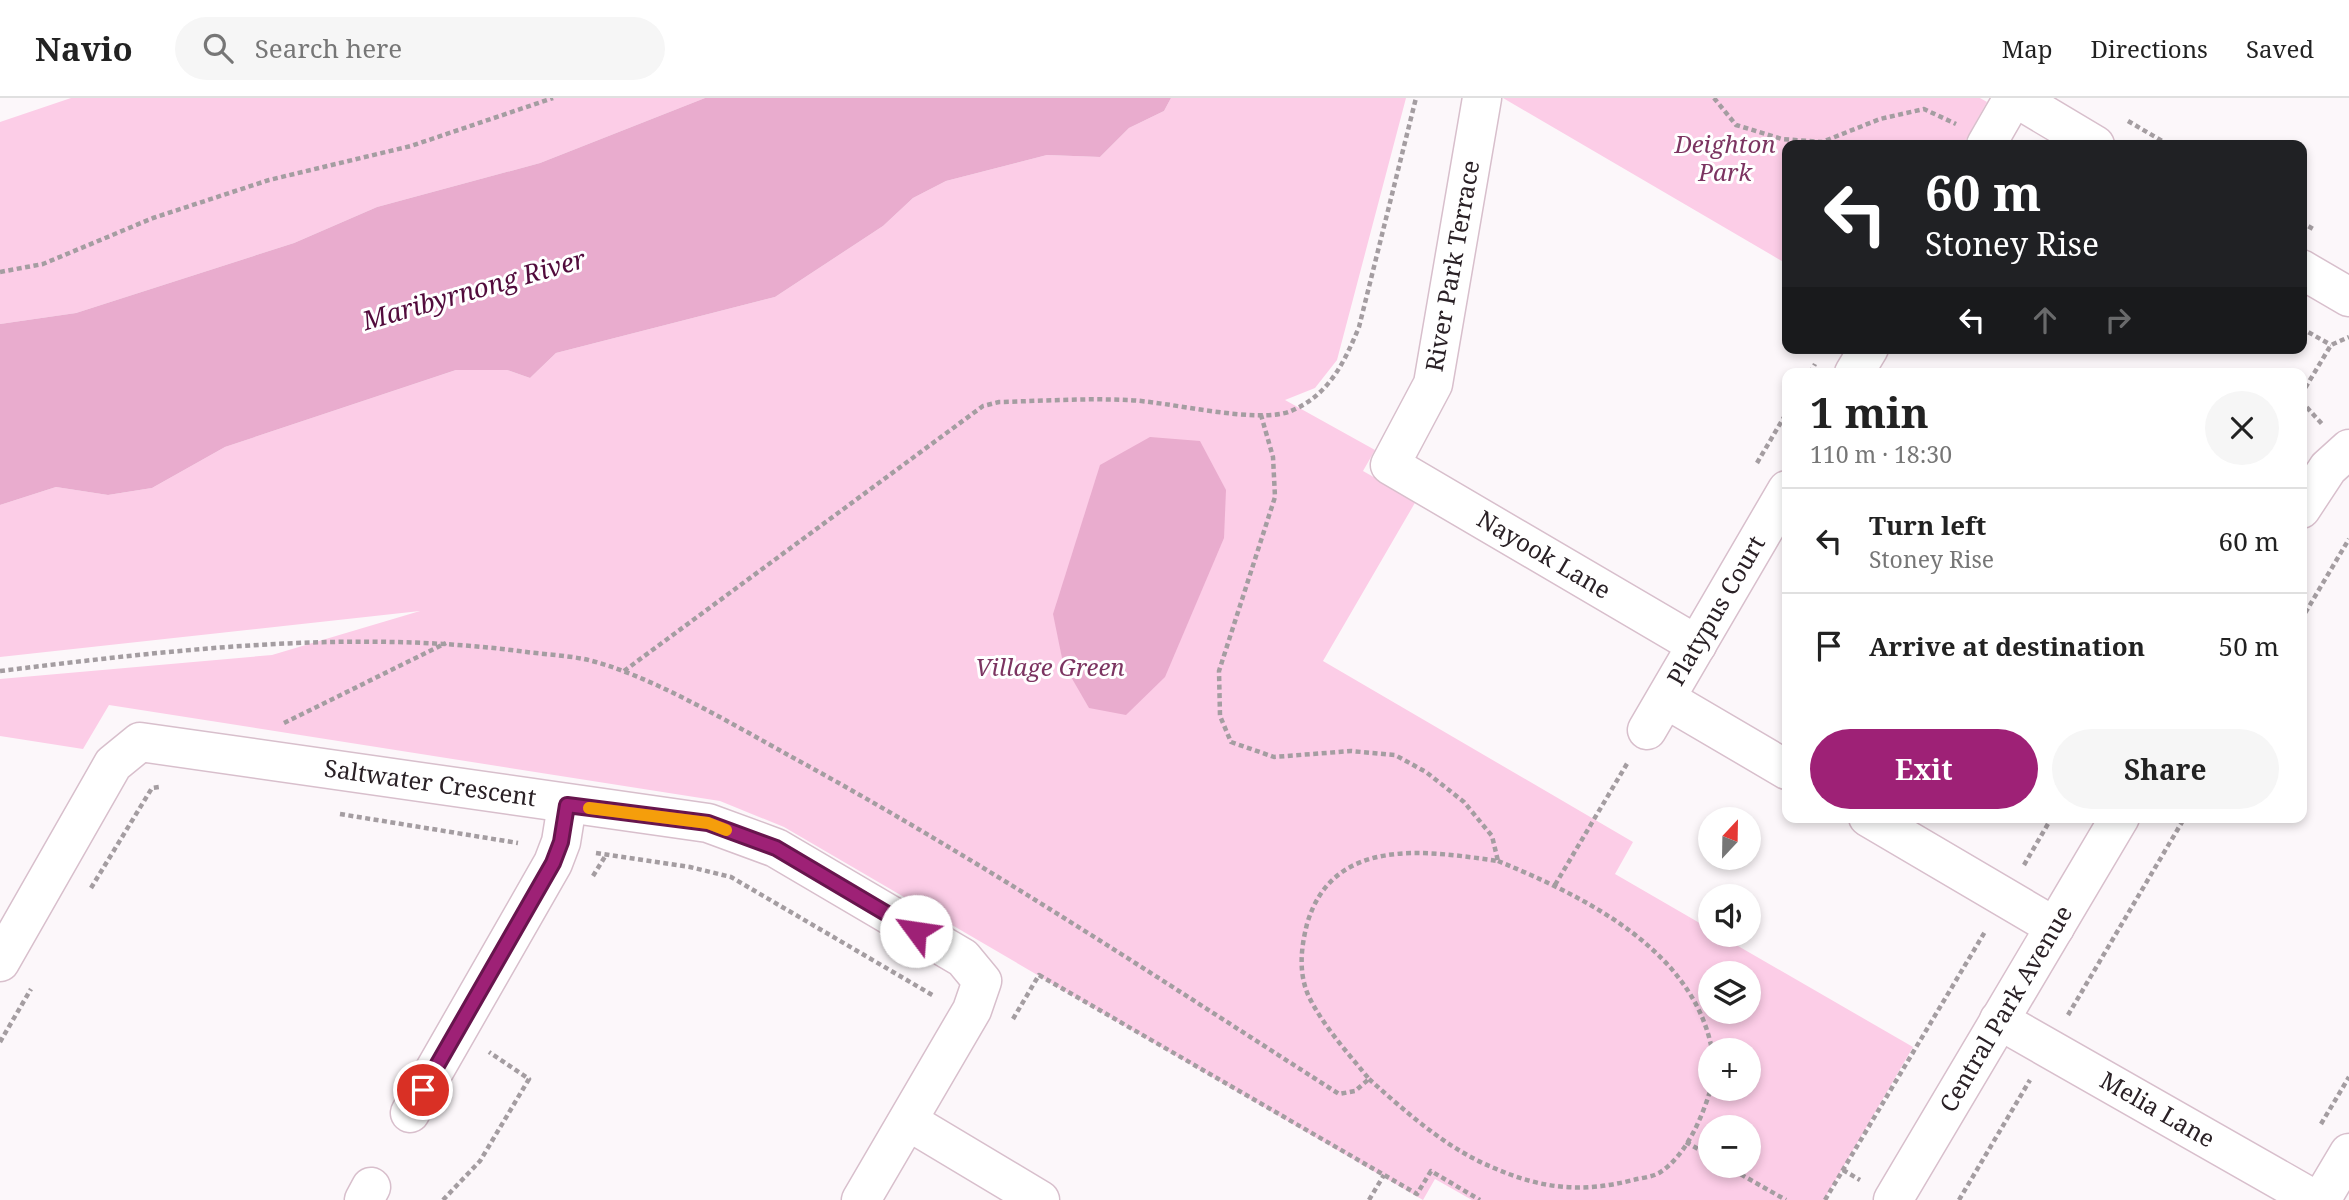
<!DOCTYPE html>
<html lang="en">
<head>
<meta charset="utf-8">
<style>
	body { margin:0; font-family:"Noto Serif",serif; background:#f6f6f6; color:#222; height:100vh; display:flex; flex-direction:column; font-size:26px; white-space:nowrap }
	* { box-sizing:border-box; margin:0 }
	p { font-size:23px; color:#767676 }
	.icon { flex:none; width:38px; height:38px; fill:none; stroke:currentColor; stroke-width:2; stroke-linecap:round; stroke-linejoin:round }
	.map { position:relative; flex:1; overflow:hidden }
	.sheet { position:absolute; left:1782px; top:270px; width:525px; height:455px; display:flex; flex-direction:column; background:#fff; border-radius:14px; box-shadow:0 4px 10px #0003 }
	.sheet>* { flex:none }
	.top-card { position:absolute; left:1782px; top:42px; width:525px; height:214px; border-radius:14px; box-shadow:0 4px 10px #0003; background:#202124; color:#fff; overflow:hidden }
	.needle { width:46px; rotate:22deg }
	.buttons { position:absolute; left:1698px; top:709px; display:grid; gap:14px }
	.buttons a { display:grid; place-items:center; width:63px; height:63px; border-radius:50%; background:#fff; box-shadow:0 4px 10px #0003; font-size:35px }
	.pin { position:absolute; display:grid; place-items:center; width:60px; height:60px; color:#fff; margin:-30px; border:4px solid #fff; border-radius:50%; box-shadow:0 2px 7px #0007 }
	.me { position:absolute; width:77px; margin:-38px; rotate:301deg; stroke-linejoin:round; filter:drop-shadow(0 0 5px #0008) }
	.turn { display:flex; align-items:center; gap:24px; height:147px; padding:0 28px; font-size:32px }
	.turn .icon { width:91px; height:91px; stroke-width:2.5 }
	.turn b { display:block; font-size:49px; line-height:60px }
	.lanes { display:flex; align-items:center; height:66px; padding:0 28px; background:#0003; justify-content:center; gap:35px; direction:ltr }
	.lanes .off { opacity:.35 }
	.round { display:grid; place-items:center; flex:none; width:74px; height:74px; border-radius:37px; background:#f6f6f6 }
	.head { display:flex; align-items:center; justify-content:space-between; height:119px; padding:0 28px }
	h1 { font-size:42px; font-weight:700; line-height:52px }
	.action { display:flex; gap:14px; margin-top:auto; padding:14px 28px }
	.action a { flex:1; height:80px; border-radius:42px; background:#9e2176; color:#fff; font-size:28px; font-weight:700; line-height:80px; text-align:center }
	.action a+a { background:#f6f6f6; color:#222 }
	ul { padding:0; list-style:none }
	li { display:flex; align-items:center; gap:21px; height:105px; padding:0 28px; border-top:2px solid #e0e0e0 }
	li div { flex:1 }
	li b { display:block; font-size:26px }
	li em { font-style:normal }
	header { display:flex; align-items:center; gap:42px; box-sizing:border-box; height:98px; padding:0 35px; background:#fff; border-bottom:2px solid #e0e0e0 }
	header strong { font-size:33px }
	nav { display:flex; gap:38px; margin-inline-start:auto; font-size:24px }
	.search { width:490px; height:63px; background:#f6f6f6; display:flex; align-items:center; gap:18px; box-sizing:border-box; padding:0 24px; border-radius:38px; color:#767676; font-size:26px }
	.map>svg:first-child { display:block }
	.green { fill:#fccde7; fill-rule:evenodd }
	.water { fill:#e9acce }
	.lines { fill:none; stroke-linecap:round; stroke-linejoin:round }
	.minor-casing { stroke:#d8bfcc; stroke-width:41 }
	.path { stroke:#a49da1; stroke-width:4.5; stroke-dasharray:5 3.5; stroke-linecap:butt }
	.minor { stroke:#fff; stroke-width:38 }
	.route-casing { stroke:#67154d; stroke-width:18 }
	.route { stroke:#9e2176; stroke-width:12 }
	.slow { stroke:#f59e0b; stroke-width:12 }
	.labels { text-anchor:middle; stroke-width:6; stroke-linejoin:round; paint-order:stroke }
	.park-label { font-size:24px; font-style:italic; fill:#7c3461; stroke:#fff }
	.street-label { font-size:24px; fill:#2a2126; stroke:#fff }
	.water-label { font-size:26px; font-style:italic; fill:#520b3c; stroke:#fff }
</style>
</head>
<body>
<header>
<strong>Navio</strong>
<div class="search"><svg class="icon" aria-label="search" viewBox="0 0 24 24"><circle cx="10" cy="10" r="6"/><path d="M15 15l6 6"/></svg>Search here</div>
<nav><a>Map</a><a>Directions</a><a>Saved</a></nav>
</header>
<div class="map">
<svg width="2349" height="1102" viewBox="0 0 2349 1102">
	<rect width="100%" height="100%" fill="#fcf7fa"/>
	<g class="green">
		<path d="M 71,0 L 705,0 L 540,65 L 377,109 L 294,145 L 76,215 L 0,226 L 0,24 Z"/>
		<path d="M 1171,0 L 1406,0 L 1337,262 L 1315,290 L 1285,302 L 1375,352 L 1363,373 L 1416,403 L 1323,563 L 1633,744 L 1615,776 L 1710,831 L 1710,836 L 1719,837 L 1913,949 L 1824,1102 L 1472,1102 L 1435,1081 L 1423,1102 L 784,729 L 720,703 L 109,607 L 83,651 L 0,638 L 0,581 L 272,557 L 420,513 L 0,559 L 0,407 L 56,389 L 108,397 L 152,390 L 225,349 L 456,272 L 507,272 L 530,280 L 556,255 L 775,199 L 883,128 L 913,100 L 946,83 L 1047,57 L 1100,59 L 1129,30 L 1164,13 ZM 1710,875 L 1748,875 L 1748,914 L 1710,914 ZM 1710,952 L 1748,952 L 1748,990 L 1710,990 ZM 1710,1029 L 1748,1029 L 1748,1068 L 1710,1068 Z"/>
		<path d="M 1503,0 L 1980,0 L 1987,4 L 1963,47 L 1787,47 L 1787,166 Z"/>
	</g>
	<g class="water">
		<path d="M 705,0 L 1171,0 L 1164,13 L 1129,30 L 1100,59 L 1047,57 L 946,83 L 913,100 L 883,128 L 775,199 L 556,255 L 530,280 L 507,272 L 456,272 L 225,349 L 152,390 L 108,397 L 56,389 L 0,407 L 0,226 L 76,215 L 294,145 L 377,109 L 540,65 Z"/>
		<path d="M 1150,339 L 1200,343 L 1226,392 L 1224,440 L 1165,579 L 1126,617 L 1089,610 L 1063,565 L 1053,516 L 1100,367 Z"/>
	</g>
	<g class="lines">
		<defs>
			<g id="minor">
				<path id="s1" d="M 1482,0 L 1433,286 L 1390,367 L 1697,547"/>
				<path d="M 2016,0 L 2095,47"/>
				<path d="M 1986,47 L 2013,0"/>
				<path d="M 2301,171 L 2349,199"/>
				<path d="M 1854,275 L 1869,250"/>
				<path d="M 2301,411 L 2328,370 L 2349,351"/>
				<path d="M 1666,601 L 1787,672"/>
				<path id="s2" d="M 1647,632 L 1787,392"/>
				<path d="M 1868,719 L 2055,829"/>
				<path id="s3" d="M 0,864 L 113,666 L 140,644 L 708,725 L 776,750 L 963,860 L 982,883 L 972,912 L 861,1102"/>
				<path id="s4" d="M 1999,922 L 2315,1102"/>
				<path d="M 410,1015 L 553,765 L 561,744 L 567,707"/>
				<path d="M 908,1023 L 1040,1102"/>
				<path d="M 364,1102 L 371,1089"/>
				<path id="s5" d="M 1893,1102 L 2120,719"/>
				<path d="M 2321,1102 L 2349,1055"/>
			</g>
		</defs>
		<use href="#minor" class="minor-casing"/>
		<g class="path">
			<path d="M 1714,0 L 1736,27 L 1782,41 L 1822,44 L 1880,21 L 1924,11 L 1956,26"/>
			<path d="M 2128,23 L 2169,47"/>
			<path d="M 2301,124 L 2315,132"/>
			<path d="M 0,174 L 43,166 L 153,120 L 269,82 L 411,48 L 553,0"/>
			<path d="M 2301,230 L 2331,247"/>
			<path d="M 1810,275 L 1815,266"/>
			<path d="M 2301,297 L 2331,247 L 2349,239"/>
			<path d="M 2301,303 L 2322,326"/>
			<path d="M 1757,365 L 1787,314"/>
			<path d="M 2301,522 L 2349,441"/>
			<path d="M 0,573 C 172,552 346,531 519,553 C 540,556 563,557 584,561 C 647,575 732,626 790,658 C 979,761 1158,880 1339,996 L 1355,993 L 1369,981 C 1348,955 1324,929 1309,899 C 1298,875 1301,850 1307,826 C 1333,737 1427,753 1498,763 L 1492,738 L 1464,704 L 1426,674 L 1395,657 L 1351,653 L 1274,659 L 1231,644 L 1220,618 L 1219,573 L 1275,399 L 1273,359 L 1261,317"/>
			<path d="M 624,573 L 983,308 L 999,304 C 1042,303 1085,300 1127,302 C 1167,303 1258,327 1291,313 C 1329,297 1344,265 1359,229 L 1416,0"/>
			<path d="M 284,625 L 446,545"/>
			<path d="M 340,716 L 518,745"/>
			<path d="M 596,755 L 690,769 L 731,779 L 934,898"/>
			<path d="M 1498,763 C 1583,798 1693,851 1712,952"/>
			<path d="M 2024,767 L 2052,719"/>
			<path d="M 593,778 L 606,757"/>
			<path d="M 1555,787 L 1628,664"/>
			<path d="M 91,790 L 152,690 L 159,689"/>
			<path d="M 2068,917 L 2185,719"/>
			<path d="M 1013,921 L 1039,877 L 1417,1096 L 1431,1073 L 1480,1102"/>
			<path d="M 0,944 L 31,891"/>
			<path d="M 1369,981 C 1406,1014 1447,1051 1494,1070 C 1542,1091 1582,1095 1633,1082 C 1641,1080 1652,1079 1659,1075 C 1686,1058 1702,1020 1711,990"/>
			<path d="M 2321,1026 L 2349,979"/>
			<path d="M 1686,1044 L 1710,1058"/>
			<path d="M 1726,1068 L 1786,1102"/>
			<path d="M 1843,1072 L 1860,1082"/>
			<path d="M 443,1102 L 480,1063 L 529,981 L 489,954"/>
			<path d="M 1369,1102 L 1384,1077"/>
			<path d="M 1825,1102 L 1986,832"/>
			<path d="M 1959,1102 L 2030,982"/>
		</g>
		<use href="#minor" class="minor"/>
	</g>
	<g class="lines">
		<defs>
			<path id="route" d="M 423,992 L 553,765 L 561,744 L 567,707 L 708,725 L 776,750 L 916,833"/>
		</defs>
		<use href="#route" class="route-casing"/>
		<use href="#route" class="route"/>
		<path class="slow" d="M 589,710 L 708,725 L 726,732"/>
	</g>
	<g class="labels">
		<g class="park-label">
			<text x="1725" y="55">Deighton<tspan x="1725" dy="28">Park</tspan></text>
			<text x="1050" y="578">Village Green</text>
		</g>
		<g class="street-label">
			<text transform="translate(1453 168) rotate(-80)" y="8">River Park Terrace</text>
			<text dy="8" stroke="none"><textPath href="#s1" startOffset="560">Nayook Lane</textPath></text>
			<text dy="8" stroke="none"><textPath href="#s2" startOffset="138">Platypus Court</textPath></text>
			<text dy="8" stroke="none"><textPath href="#s3" startOffset="556">Saltwater Crescent</textPath></text>
			<text dy="8" stroke="none"><textPath href="#s5" startOffset="222">Central Park Avenue</textPath></text>
			<text dy="8" stroke="none"><textPath href="#s4" startOffset="182">Melia Lane</textPath></text>
		</g>
		<g class="water-label">
			<text transform="translate(474 192) rotate(-16)" y="9">Maribyrnong River</text>
		</g>
	</g>
</svg>
<div class="buttons">
<a><svg class="needle" viewBox="-14 -14 28 28"><path d="M0-13l5 13h-10z" fill="#e53935"/><path d="M0 13l5-13h-10z" fill="#767676"/></svg></a>
<a><svg class="icon" aria-label="sound" viewBox="0 0 24 24"><path d="M4 9h4l5-4v14l-5-4H4zM17 9q2 3 0 6"/></svg></a>
<a><svg class="icon" aria-label="layers" viewBox="0 0 24 24"><path d="M12 4l9 5-9 5-9-5zM3 14l9 5 9-5"/></svg></a>
<a>+</a>
<a>−</a>
</div>
<div class="pin" style="left:423px;top:992px;background:#d93025"><svg class="icon" aria-label="arrive" viewBox="0 0 24 24"><path d="M6 21V4h12l-3 4 3 4H6"/></svg></div>
<svg class="me" style="left:916px;top:833px" viewBox="-20 -20 40 40"><circle r="19" fill="#fff"/><path d="M0-13L10 11 0 6-10 11z" fill="#9e2176"/></svg>
<div class="top-card">
<div class="turn"><svg class="icon" aria-label="left" viewBox="0 0 24 24"><path d="M17 20v-9H6M10 6l-5 5 5 5"/></svg><div><b>60 m</b>Stoney Rise</div></div>
<div class="lanes"><svg class="icon" aria-label="left" viewBox="0 0 24 24"><path d="M17 20v-9H6M10 6l-5 5 5 5"/></svg><svg class="icon off" aria-label="ahead" viewBox="0 0 24 24"><path d="M12 20V5M6 11l6-6 6 6"/></svg><svg class="icon off" aria-label="right" viewBox="0 0 24 24"><path d="M7 20v-9h11M14 6l5 5-5 5"/></svg></div>
</div>
<section class="sheet">
<div class="head"><div><h1>1 min</h1><p>110 m · 18:30</p></div><a class="round"><svg class="icon" aria-label="close" viewBox="0 0 24 24"><path d="M6 6l12 12M18 6L6 18"/></svg></a></div>
<ul>
<li><svg class="icon" aria-label="left" viewBox="0 0 24 24"><path d="M17 20v-9H6M10 6l-5 5 5 5"/></svg><div><b>Turn left</b><p>Stoney Rise</p></div><em>60 m</em></li>
<li><svg class="icon" aria-label="arrive" viewBox="0 0 24 24"><path d="M6 21V4h12l-3 4 3 4H6"/></svg><div><b>Arrive at destination</b></div><em>50 m</em></li>
</ul>
<div class="action"><a>Exit</a><a>Share</a></div>
</section>
</div>
</body>
</html>
